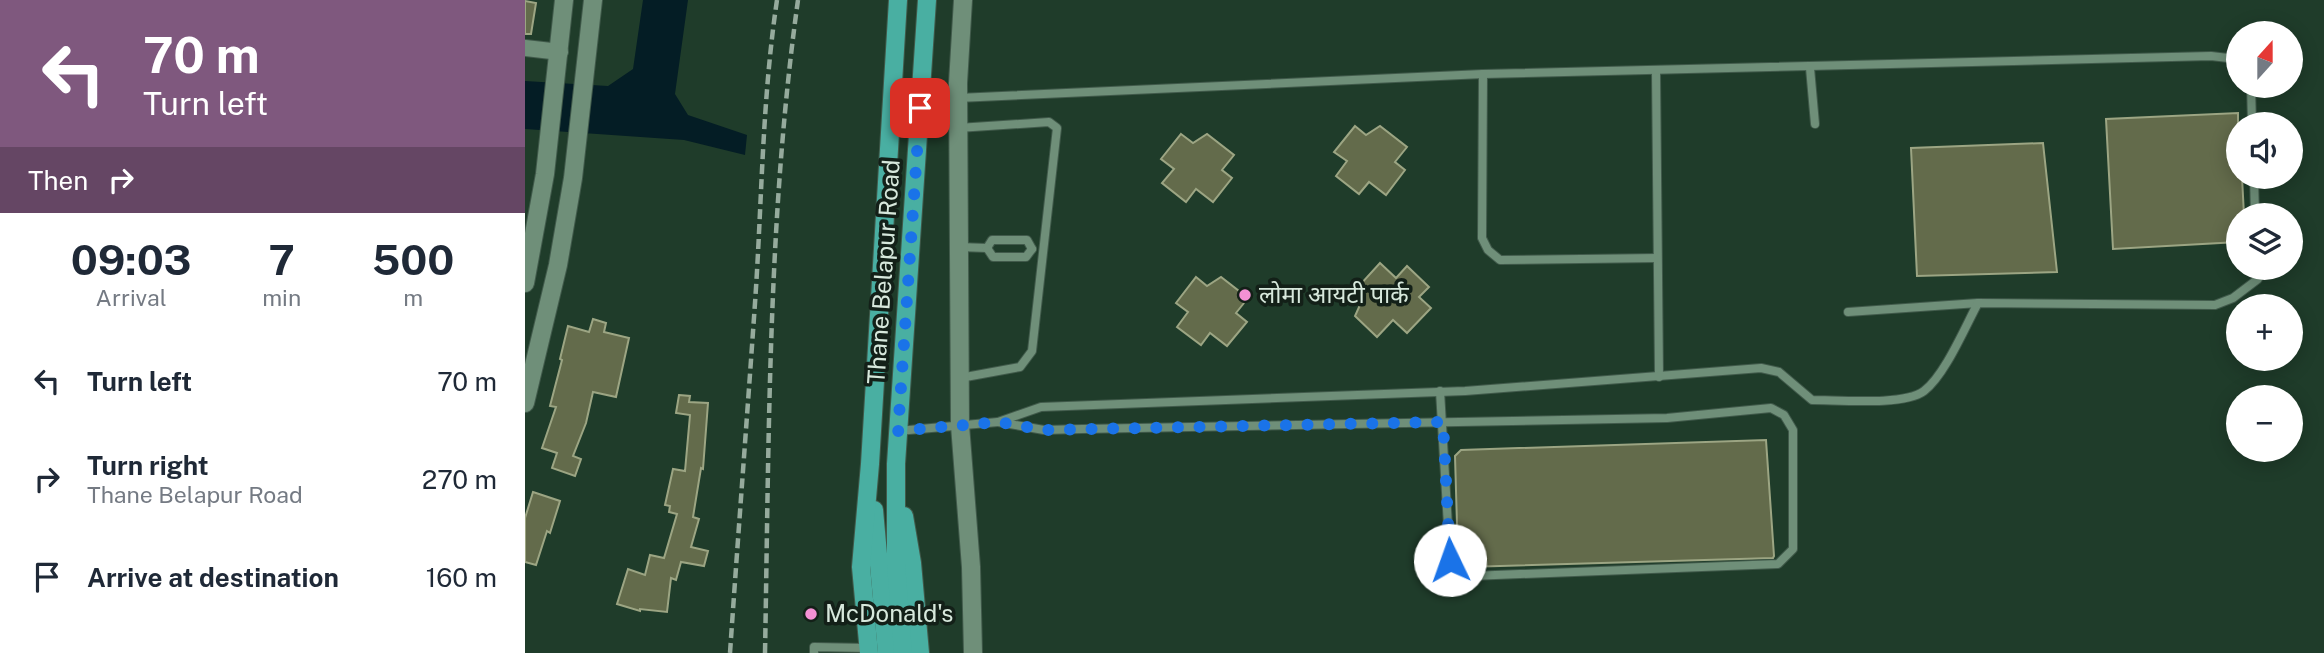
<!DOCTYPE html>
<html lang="en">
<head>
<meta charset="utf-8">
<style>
	body { margin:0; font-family:"Public Sans","Noto Sans Devanagari",sans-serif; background:#f2f2f3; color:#1f2937; height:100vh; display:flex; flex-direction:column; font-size:26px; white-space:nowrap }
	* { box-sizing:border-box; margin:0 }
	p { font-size:23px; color:#747a83 }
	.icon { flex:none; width:38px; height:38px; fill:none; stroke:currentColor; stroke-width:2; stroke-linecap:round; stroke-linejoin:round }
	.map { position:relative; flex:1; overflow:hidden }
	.details { display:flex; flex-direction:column; background:#fff; width:525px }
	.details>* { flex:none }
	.banner { background:#7f587e; color:#fff; overflow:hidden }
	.needle { width:46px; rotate:21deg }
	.buttons { position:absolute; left:1701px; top:21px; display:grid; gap:14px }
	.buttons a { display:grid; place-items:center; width:77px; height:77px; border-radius:50%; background:#fff; box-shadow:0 4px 18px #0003; font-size:35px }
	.pin { position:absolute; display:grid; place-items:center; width:60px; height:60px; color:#fff; margin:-30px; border-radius:14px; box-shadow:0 4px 10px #0006 }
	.me { position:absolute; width:77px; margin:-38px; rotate:357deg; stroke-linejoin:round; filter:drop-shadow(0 0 5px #0008) }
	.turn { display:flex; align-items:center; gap:24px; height:147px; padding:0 28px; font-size:32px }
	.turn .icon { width:91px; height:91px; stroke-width:2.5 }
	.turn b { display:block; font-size:49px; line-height:60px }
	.then { display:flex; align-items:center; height:66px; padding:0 28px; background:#0003; gap:14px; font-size:26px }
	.eta { display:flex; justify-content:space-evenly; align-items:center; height:119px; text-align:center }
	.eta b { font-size:42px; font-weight:700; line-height:49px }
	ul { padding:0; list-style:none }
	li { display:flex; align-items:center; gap:21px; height:98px; padding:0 28px }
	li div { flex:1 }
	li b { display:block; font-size:26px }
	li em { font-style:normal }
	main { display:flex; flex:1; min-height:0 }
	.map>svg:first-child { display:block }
	.water { fill:#041d25 }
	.building { fill:#636b4b; stroke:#9ca583; stroke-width:2 }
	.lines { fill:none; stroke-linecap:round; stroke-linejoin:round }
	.service-casing { stroke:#415a4b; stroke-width:10 }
	.minor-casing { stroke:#415a4b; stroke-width:18 }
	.tertiary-casing { stroke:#415a4b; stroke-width:20 }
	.primary-casing { stroke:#415a4b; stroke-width:20 }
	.service { stroke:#6f8f79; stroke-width:8 }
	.minor { stroke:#6f8f79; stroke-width:16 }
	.tertiary { stroke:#6f8f79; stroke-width:18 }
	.primary { stroke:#49afa2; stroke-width:18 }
	.rail { stroke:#96ab9d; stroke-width:4.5; stroke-dasharray:10 5; stroke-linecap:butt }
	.route { stroke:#1a73e8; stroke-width:12; stroke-dasharray:0 21.6 }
	.poi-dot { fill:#f491d4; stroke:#132018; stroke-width:2.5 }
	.labels { text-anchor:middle; stroke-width:7; stroke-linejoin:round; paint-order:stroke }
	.street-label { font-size:24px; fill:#d7e8dc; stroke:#132018 }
	.poi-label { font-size:24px; fill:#d7e8dc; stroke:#132018; text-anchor:start }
</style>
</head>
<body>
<main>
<section class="details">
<div class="banner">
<div class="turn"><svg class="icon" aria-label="left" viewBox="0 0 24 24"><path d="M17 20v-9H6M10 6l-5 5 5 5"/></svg><div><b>70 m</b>Turn left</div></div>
<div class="then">Then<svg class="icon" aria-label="right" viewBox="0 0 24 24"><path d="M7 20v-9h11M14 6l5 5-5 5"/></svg></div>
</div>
<div class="eta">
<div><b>09:03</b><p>Arrival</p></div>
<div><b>7</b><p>min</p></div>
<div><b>500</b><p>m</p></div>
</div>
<ul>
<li><svg class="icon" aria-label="left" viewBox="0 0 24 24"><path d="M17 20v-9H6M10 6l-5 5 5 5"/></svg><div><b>Turn left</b></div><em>70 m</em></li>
<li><svg class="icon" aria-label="right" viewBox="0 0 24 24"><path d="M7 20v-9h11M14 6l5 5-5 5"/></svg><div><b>Turn right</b><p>Thane Belapur Road</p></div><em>270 m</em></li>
<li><svg class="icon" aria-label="arrive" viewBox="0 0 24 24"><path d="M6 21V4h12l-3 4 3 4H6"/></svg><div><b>Arrive at destination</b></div><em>160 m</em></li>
</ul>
</section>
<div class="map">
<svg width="1799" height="653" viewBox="0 0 1799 653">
	<rect width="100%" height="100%" fill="#1f3c2a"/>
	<path class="water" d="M 118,0 L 163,0 L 150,94 L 163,115 L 222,135 L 220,155 L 159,140 L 0,129 L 0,81 L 83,86 L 108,69 Z"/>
	<g class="building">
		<path d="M 0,1 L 11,3 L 6,34 L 0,34 Z"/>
		<path d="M 1713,113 L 1713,177 L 1717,177 L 1719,215 L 1713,215 L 1713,242 L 1588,249 L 1581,119 Z"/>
		<path d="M 830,126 L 841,135 L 855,126 L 882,147 L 870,162 L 880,170 L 861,195 L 844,182 L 834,194 L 811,176 L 822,161 L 809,152 Z"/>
		<path d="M 656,134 L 668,143 L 682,134 L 709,155 L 697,170 L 707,178 L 688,202 L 671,189 L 661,202 L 637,183 L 649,169 L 636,159 Z"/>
		<path d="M 1518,143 L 1532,272 L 1392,276 L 1386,148 Z"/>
		<path d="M 855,263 L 871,278 L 882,266 L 904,287 L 894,297 L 906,308 L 882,333 L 868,320 L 852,337 L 830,316 L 839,296 L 833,287 Z"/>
		<path d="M 671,277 L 682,286 L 696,277 L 723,298 L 711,313 L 722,322 L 702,346 L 685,333 L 676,345 L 652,327 L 663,312 L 651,303 Z"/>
		<path d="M 68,319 L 81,323 L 79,332 L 104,338 L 91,397 L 68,392 L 61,423 L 48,456 L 56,459 L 50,476 L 27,468 L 32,453 L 17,448 L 31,407 L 25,406 L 37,360 L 35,359 L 43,326 L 64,332 Z"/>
		<path d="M 154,395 L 165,396 L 164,402 L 183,403 L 178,469 L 176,468 L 168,517 L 174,519 L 166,547 L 183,551 L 179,566 L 156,562 L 151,580 L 146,578 L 142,612 L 115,609 L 115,611 L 92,604 L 103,569 L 120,575 L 125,555 L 139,558 L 152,514 L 144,512 L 145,506 L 140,505 L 148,469 L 160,471 L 165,415 L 151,413 Z"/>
		<path d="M 1241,440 L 1249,556 L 1248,558 L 941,567 L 933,559 L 930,456 L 936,450 Z"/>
		<path d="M 8,492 L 35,501 L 25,533 L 22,531 L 11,565 L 0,562 L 0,518 Z"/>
	</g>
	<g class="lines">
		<defs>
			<g id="service">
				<path d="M 1285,68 L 1290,124"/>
				<path d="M 1131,72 L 1134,377"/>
				<path d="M 958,74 L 957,238 L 963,250 L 975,260 L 1132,258"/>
				<path d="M 1726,86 L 1727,124"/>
				<path d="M 433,98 L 958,74 L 1686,56 L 1703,58 L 1713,64"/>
				<path d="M 433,128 L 524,122 L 532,128 L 507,351 L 495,367 L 435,378"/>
				<path d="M 1729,177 L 1730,215"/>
				<path d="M 434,247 L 462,248"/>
				<path d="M 462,248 L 467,240 L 502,240 L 507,249"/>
				<path d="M 462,248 L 468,257 L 501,257 L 507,249"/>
				<path d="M 1323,312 L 1453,303"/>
				<path d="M 473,422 L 519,430 L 557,429 L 1142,418 L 1246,408 L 1259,415 L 1268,430 L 1268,549 L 1253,564 L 946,576 L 934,572 L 925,560 L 915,391"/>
				<path d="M 373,431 L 473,422 L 516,407 L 940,391 L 1236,368 L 1254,372 L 1287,400 C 1314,400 1379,406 1399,391 C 1420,375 1440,327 1453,303 L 1690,305 L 1708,298 L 1733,279 L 1732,268"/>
				<path d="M 289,653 L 289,647 L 343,648"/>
			</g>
			<path id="minor" d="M 0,48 L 35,52"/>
			<g id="tertiary">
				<path d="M 438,0 L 433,83 L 435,425 L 446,567 L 448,653"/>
				<path d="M 0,283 L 20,174 L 39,0"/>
				<path d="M 0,403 L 33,265 L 48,178 L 68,0"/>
			</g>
			<g id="primary">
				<path d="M 349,510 L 362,653"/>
				<path d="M 379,516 L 387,563 L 395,653"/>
				<path d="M 344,653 L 336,567 L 345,464 L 373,0"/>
				<path d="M 378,653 L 371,564 L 371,464 L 402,0"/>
			</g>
		</defs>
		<use href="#service" class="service-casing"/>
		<use href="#minor" class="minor-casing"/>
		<use href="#tertiary" class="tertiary-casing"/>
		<use href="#primary" class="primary-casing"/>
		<use href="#service" class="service"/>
		<use href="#minor" class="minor"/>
		<use href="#tertiary" class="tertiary"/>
		<use href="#primary" class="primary"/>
		<g class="rail">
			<path d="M 205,653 C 213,536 222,419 230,303 C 237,202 237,100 252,0"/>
			<path d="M 240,653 C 244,437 243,214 273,0"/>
		</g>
	</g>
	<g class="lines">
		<path class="route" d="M 395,108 L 373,431 L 473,422 L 519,430 L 918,422 L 925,560"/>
	</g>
	<g class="poi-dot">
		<circle cx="720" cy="295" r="7"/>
		<circle cx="286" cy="614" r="7"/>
	</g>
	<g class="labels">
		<g class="street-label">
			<text transform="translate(359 272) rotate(-86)" y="8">Thane Belapur Road</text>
		</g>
		<g class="poi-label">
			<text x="734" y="303">लोमा आयटी पार्क</text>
			<text x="300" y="622">McDonald's</text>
		</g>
	</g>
</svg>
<div class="buttons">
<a><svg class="needle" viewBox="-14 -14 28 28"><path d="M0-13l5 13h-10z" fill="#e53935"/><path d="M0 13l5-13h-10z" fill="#747a83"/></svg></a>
<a><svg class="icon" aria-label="sound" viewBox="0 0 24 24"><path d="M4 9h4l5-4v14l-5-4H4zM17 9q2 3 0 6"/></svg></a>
<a><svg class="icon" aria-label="layers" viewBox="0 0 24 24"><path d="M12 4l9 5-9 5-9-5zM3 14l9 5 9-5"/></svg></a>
<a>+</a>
<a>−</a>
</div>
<div class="pin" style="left:395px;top:108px;background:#d93025"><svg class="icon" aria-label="arrive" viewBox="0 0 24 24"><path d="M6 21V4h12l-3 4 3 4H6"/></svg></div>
<svg class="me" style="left:925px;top:560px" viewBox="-20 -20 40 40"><circle r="19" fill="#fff"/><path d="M0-13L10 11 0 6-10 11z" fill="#1a73e8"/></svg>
</div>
</main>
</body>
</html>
